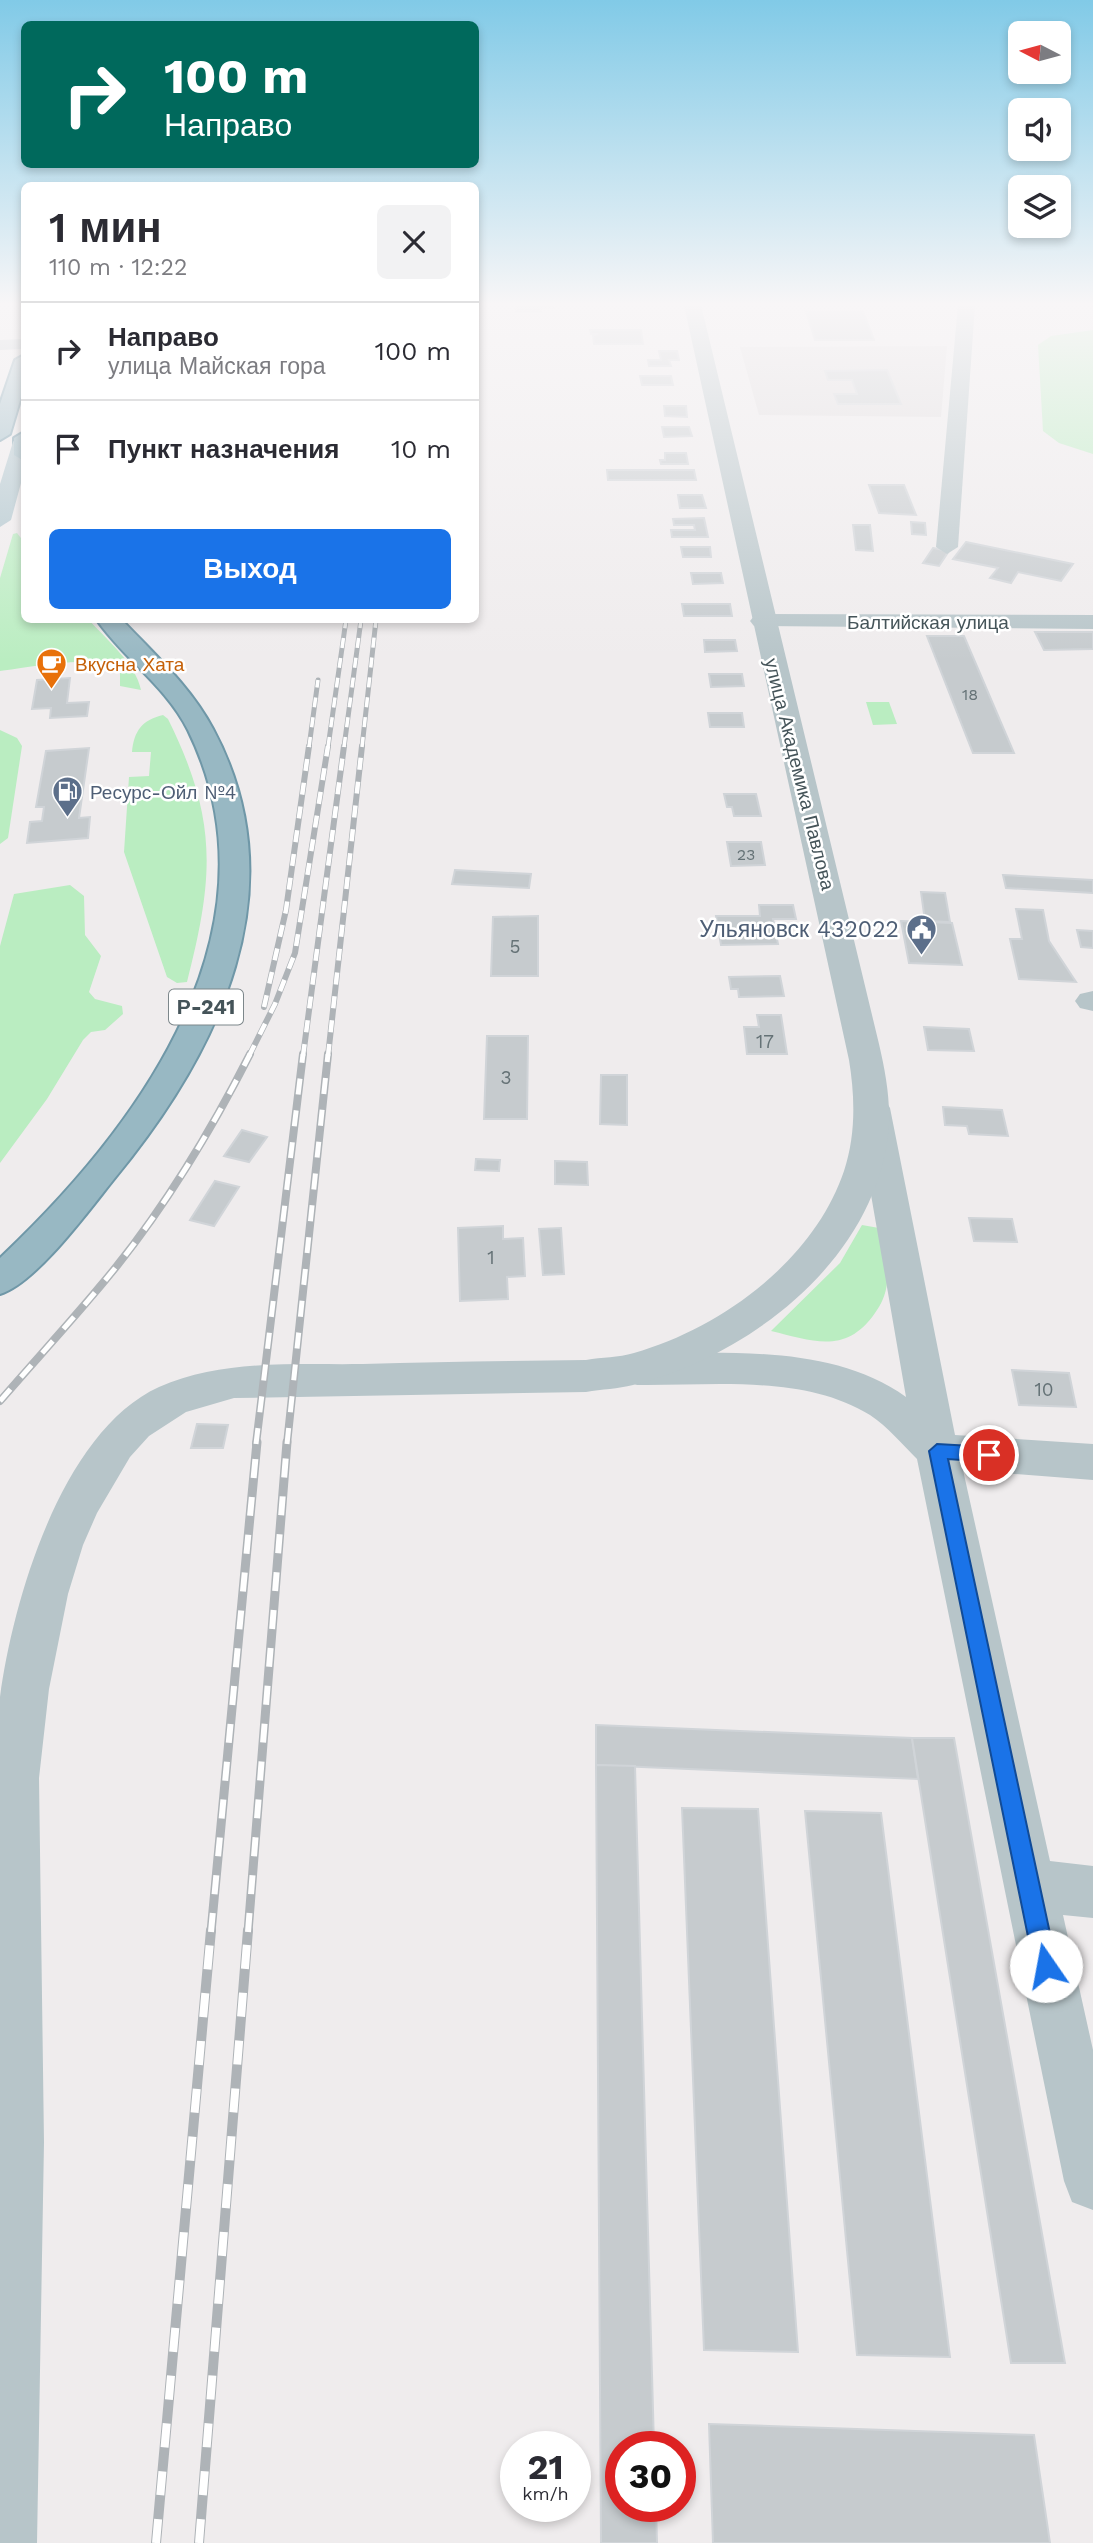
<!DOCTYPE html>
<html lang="ru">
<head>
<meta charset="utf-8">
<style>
	body { margin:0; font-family:"Work Sans",sans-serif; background:#f2f2f3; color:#2b2b33; height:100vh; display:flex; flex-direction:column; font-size:26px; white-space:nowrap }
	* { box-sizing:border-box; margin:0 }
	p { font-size:23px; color:#7c7c81 }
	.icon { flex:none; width:38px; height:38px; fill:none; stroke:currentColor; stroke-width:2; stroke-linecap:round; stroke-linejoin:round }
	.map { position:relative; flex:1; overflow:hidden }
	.details { position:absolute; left:21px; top:182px; width:458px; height:441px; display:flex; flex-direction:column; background:#fff; border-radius:10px; box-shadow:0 4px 10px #0003 }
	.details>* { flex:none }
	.banner { position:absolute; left:21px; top:21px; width:458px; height:147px; border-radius:10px; box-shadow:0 4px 10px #0003; background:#00695c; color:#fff; overflow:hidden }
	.needle { width:46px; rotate:276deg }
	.fabs { position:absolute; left:1008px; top:21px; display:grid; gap:14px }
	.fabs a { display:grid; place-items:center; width:63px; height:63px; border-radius:10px; background:#fff; box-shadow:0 4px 10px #0003; font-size:35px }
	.speed { position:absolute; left:500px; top:2431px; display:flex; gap:14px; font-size:35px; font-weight:700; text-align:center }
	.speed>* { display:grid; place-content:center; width:91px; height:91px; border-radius:50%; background:#fff; box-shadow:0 4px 10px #0003; line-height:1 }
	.speed small { font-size:18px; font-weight:400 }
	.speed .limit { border:10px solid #d22; background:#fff; color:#111 }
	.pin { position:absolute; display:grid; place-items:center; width:60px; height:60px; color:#fff; margin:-30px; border:4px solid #fff; border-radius:50%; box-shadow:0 2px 7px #0007 }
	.me { position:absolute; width:77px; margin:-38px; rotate:348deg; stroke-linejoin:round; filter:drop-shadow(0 0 5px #0008) }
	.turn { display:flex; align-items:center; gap:24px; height:147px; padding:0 28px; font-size:32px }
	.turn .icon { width:91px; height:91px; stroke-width:2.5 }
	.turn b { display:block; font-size:49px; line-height:60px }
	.round { display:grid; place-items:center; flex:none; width:74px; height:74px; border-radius:10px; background:#f2f2f3 }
	.overview { display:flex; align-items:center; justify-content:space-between; height:119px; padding:0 28px }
	h1 { font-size:42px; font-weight:600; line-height:52px }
	.primary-button { display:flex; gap:14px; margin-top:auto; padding:14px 28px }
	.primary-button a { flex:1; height:80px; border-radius:10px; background:#1a73e8; color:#fff; font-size:28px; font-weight:600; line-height:80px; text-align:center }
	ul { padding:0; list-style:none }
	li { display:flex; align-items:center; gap:21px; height:98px; padding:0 28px; border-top:2px solid #e1e1e2 }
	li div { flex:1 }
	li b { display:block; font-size:26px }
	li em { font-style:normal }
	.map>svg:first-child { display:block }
	.education { fill:#e0ddde }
	.green { fill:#baedc1 }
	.building { fill:#c6cbce; stroke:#d0d4d8; stroke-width:2 }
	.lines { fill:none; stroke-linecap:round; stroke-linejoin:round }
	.trunk-casing { stroke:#6f97a7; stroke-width:4 }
	.minor { fill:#b7c5c9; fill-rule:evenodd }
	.tertiary { fill:#b7c5c9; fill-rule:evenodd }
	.primary { fill:#acc3cb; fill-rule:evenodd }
	.trunk { fill:#98b8c3; fill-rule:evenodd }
	.rail-far4-casing { stroke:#aeb3b7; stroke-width:5 }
	.rail-far3-casing { stroke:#aeb3b7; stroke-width:6 }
	.rail-far2-casing { stroke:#aeb3b7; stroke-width:8 }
	.rail-far1-casing { stroke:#aeb3b7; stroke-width:9 }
	.rail-casing { stroke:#aeb3b7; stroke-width:10 }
	.rail-far4 { stroke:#fff; stroke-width:3.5; stroke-dasharray:10; stroke-linecap:butt }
	.rail-far3 { stroke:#fff; stroke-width:4.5; stroke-dasharray:12; stroke-linecap:butt }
	.rail-far2 { stroke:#fff; stroke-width:5; stroke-dasharray:16; stroke-linecap:butt }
	.rail-far1 { stroke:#fff; stroke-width:6; stroke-dasharray:19; stroke-linecap:butt }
	.rail { stroke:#fff; stroke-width:8; stroke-dasharray:24; stroke-linecap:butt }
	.route { fill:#1a73e8; stroke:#114b97; stroke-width:2 }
	.labels { text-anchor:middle; stroke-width:5; stroke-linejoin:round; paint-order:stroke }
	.far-number-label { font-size:16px; fill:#657276 }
	.far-street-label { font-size:19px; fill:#455459; stroke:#fff }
	.far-food-label { font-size:19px; fill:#c56008; stroke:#fff; text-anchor:start }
	.far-service-label { font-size:19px; fill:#4e5e75; stroke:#fff; text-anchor:start }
	.number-label { font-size:19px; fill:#657276 }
	.shield { fill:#fff; stroke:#7d878b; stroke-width:2 }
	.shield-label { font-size:21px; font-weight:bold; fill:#455459 }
	.service-label { font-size:23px; fill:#4e5e75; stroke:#fff; text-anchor:end }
</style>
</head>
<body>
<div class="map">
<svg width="1093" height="2543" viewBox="0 0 1093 2543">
	<rect width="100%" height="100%" fill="#efeced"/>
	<path class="education" d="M 947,346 L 941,417 L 759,415 L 740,347 Z"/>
	<g class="green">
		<path d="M 1093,330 L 1093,454 L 1059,443 L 1043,431 L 1038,345 L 1051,336 Z"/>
		<path d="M 17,533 L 24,542 L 24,620 L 89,620 C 106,639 136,664 141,690 L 120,686 L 120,672 C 101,652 28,668 0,671 L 0,578 L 13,534 Z"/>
		<path d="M 866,702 L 889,702 L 897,724 L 873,725 Z"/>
		<path d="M 163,715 L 168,719 C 218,820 214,876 187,982 L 177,983 L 167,977 L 124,852 L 129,777 L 149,776 L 151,752 L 132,752 C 134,731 142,720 163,715 Z"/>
		<path d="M 0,730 L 17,738 L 22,746 L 8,838 L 0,844 Z"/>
		<path d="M 70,885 L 84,896 L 85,935 L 101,956 L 89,992 L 95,999 L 122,1006 L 123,1014 L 105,1030 L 91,1032 L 83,1040 L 47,1099 L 0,1163 L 0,946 L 14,894 Z"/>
		<path d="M 862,1225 L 879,1228 C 882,1245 888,1266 887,1283 C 886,1294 881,1305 875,1313 C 846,1355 813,1341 771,1331 L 840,1263 Z"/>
	</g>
	<g class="building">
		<path d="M 516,305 L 553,305 L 553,308 L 541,308 L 541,312 L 516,312 Z"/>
		<path d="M 806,311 L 863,311 L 874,340 L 815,340 Z"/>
		<path d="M 590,330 L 641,330 L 643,344 L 594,344 L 593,335 L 598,334 L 591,334 Z"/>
		<path d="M 659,351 L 677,351 L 679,360 L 669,360 L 671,366 L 649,366 L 648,360 L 661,360 Z"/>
		<path d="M 887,370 L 901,404 L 838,404 L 834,394 L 857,394 L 852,380 L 828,380 L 825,371 Z"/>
		<path d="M 640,376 L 671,376 L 673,385 L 642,385 Z"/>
		<path d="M 664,406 L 686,406 L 687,417 L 665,416 Z"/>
		<path d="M 662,427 L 689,427 L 692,436 L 664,437 Z"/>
		<path d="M 665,453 L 686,453 L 688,464 L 661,464 L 660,460 L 665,460 Z"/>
		<path d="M 607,470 L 694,470 L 696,480 L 608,480 Z"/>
		<path d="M 869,485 L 904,485 L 916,515 L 879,513 Z"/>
		<path d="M 678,495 L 702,495 L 706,508 L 680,508 Z"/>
		<path d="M 704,518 L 708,537 L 672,537 L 671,530 L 695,530 L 694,525 L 674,525 L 673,519 Z"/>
		<path d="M 911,522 L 925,523 L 926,535 L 912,534 Z"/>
		<path d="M 853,525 L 870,525 L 873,551 L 856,550 Z"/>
		<path d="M 966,542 L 1073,564 L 1061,581 L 1018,572 L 1011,583 L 990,578 L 998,568 L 953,559 Z"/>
		<path d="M 681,547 L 710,547 L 711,557 L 683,557 Z"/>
		<path d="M 933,548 L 949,551 L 939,566 L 923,563 Z"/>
		<path d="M 691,573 L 721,573 L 723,583 L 693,584 Z"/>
		<path d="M 682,604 L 730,604 L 732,616 L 684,616 Z"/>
		<path d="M 1035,632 L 1093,632 L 1093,649 L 1044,650 Z"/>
		<path d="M 927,636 L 964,636 L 1014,753 L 973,753 Z"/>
		<path d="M 704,640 L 735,640 L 737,651 L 705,652 Z"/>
		<path d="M 709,674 L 742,674 L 744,686 L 711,687 Z"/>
		<path d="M 70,678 L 67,703 L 89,702 L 87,716 L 50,718 L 51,708 L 32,709 L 37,680 Z"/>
		<path d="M 708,713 L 742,713 L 744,727 L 710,727 Z"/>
		<path d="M 89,748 L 79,818 L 90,817 L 88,838 L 27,843 L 30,822 L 42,821 L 44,807 L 36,807 L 46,751 Z"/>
		<path d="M 724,794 L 756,794 L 761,816 L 734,816 L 732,807 L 727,807 Z"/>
		<path d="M 727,842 L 761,842 L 765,865 L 731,866 Z"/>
		<path d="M 455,870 L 531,874 L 529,888 L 452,884 Z"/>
		<path d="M 1003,875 L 1093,880 L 1093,893 L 1006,888 Z"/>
		<path d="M 921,892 L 945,893 L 950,922 L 925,921 Z"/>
		<path d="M 759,905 L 793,905 L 796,919 L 773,919 L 778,944 L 721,945 L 716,916 L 760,916 Z"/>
		<path d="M 1016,909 L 1043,910 L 1049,941 L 1076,982 L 1019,979 L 1010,939 L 1022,939 Z"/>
		<path d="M 538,916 L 538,976 L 491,976 L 493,917 Z"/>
		<path d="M 901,921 L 952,923 L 962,965 L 909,963 Z"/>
		<path d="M 1077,930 L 1093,931 L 1093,948 L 1081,947 Z"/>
		<path d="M 780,976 L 784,996 L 739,997 L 738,989 L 731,989 L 729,977 Z"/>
		<path d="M 757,1015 L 781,1015 L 787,1054 L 747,1054 L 744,1027 L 759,1027 Z"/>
		<path d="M 924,1027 L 969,1029 L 974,1051 L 928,1050 Z"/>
		<path d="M 487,1036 L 528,1036 L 527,1119 L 484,1119 Z"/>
		<path d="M 601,1075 L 627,1075 L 627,1125 L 600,1124 Z"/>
		<path d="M 943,1107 L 1002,1110 L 1008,1136 L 969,1134 L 967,1126 L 945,1125 Z"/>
		<path d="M 242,1130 L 267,1137 L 249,1162 L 224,1156 Z"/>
		<path d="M 476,1159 L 500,1160 L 499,1171 L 475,1170 Z"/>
		<path d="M 555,1161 L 587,1162 L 588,1185 L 555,1184 Z"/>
		<path d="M 215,1181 L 239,1187 L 214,1226 L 190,1220 Z"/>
		<path d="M 969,1218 L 1012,1219 L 1017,1242 L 974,1241 Z"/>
		<path d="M 503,1226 L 503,1239 L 523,1238 L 525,1276 L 507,1277 L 508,1299 L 460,1301 L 458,1228 Z"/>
		<path d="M 561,1228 L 564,1274 L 543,1275 L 539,1229 Z"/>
		<path d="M 1012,1370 L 1069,1373 L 1076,1407 L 1019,1405 Z"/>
		<path d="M 197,1424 L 228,1425 L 223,1448 L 191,1448 Z"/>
		<path d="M 596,1725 L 912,1738 L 918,1779 L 596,1765 Z"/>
		<path d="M 912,1738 L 954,1738 L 1065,2363 L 1011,2363 Z"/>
		<path d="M 596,1765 L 635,1766 L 654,2446 L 621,2446 L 621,2506 L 656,2506 L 657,2543 L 601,2543 Z"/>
		<path d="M 682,1808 L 758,1809 L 798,2352 L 704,2350 Z"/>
		<path d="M 805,1811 L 881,1813 L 950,2357 L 857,2355 Z"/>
		<path d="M 709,2424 L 1034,2435 L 1050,2543 L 713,2543 Z"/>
	</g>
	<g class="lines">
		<defs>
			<g id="trunk">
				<path d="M 24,355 L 24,387 L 10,434 L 0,440 L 0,404 L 15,360 Z"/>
				<path d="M 24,432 L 24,461 L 14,455 L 14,438 Z"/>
				<path d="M 97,620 L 122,620 C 154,654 191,687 213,729 C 299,889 219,1052 114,1179 C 89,1210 36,1283 0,1294 L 0,1258 C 141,1125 285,928 188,730 C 166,686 124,659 97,620 Z"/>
			</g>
		</defs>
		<use href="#trunk" class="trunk-casing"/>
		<g class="minor">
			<path d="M 958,305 L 975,305 L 958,547 L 947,554 L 936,547 Z"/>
			<path d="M 24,339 L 24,349 L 0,350 L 0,340 Z"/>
			<path d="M 762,614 L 1093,615 L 1093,629 L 754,626 L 750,621 L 754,616 Z"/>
			<path d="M 1093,991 L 1093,1011 L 1080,1008 L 1075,1001 L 1080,994 Z"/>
			<path d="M 873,1096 L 885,1100 L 890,1108 L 955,1435 L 1093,1444 L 1093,1480 L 963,1470 L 1050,1861 L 1093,1866 L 1093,1918 L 1063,1915 L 1093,2050 L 1093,2210 L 1072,2202 L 1064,2181 L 917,1459 C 902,1444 888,1427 870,1415 C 803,1374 712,1386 637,1385 L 623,1380 L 617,1369 L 623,1358 L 637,1353 C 724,1354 831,1343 906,1397 L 856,1108 L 861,1100 Z"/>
		</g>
		<path class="tertiary" d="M 684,305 L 701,305 L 879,1044 C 885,1070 890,1096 889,1123 C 881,1255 753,1355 633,1385 C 618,1389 602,1389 586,1392 L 234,1398 L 186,1412 L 149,1436 L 130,1457 L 97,1513 L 83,1545 L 68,1594 L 49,1689 L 39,1778 L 44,2142 L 37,2543 L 0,2543 L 0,1697 C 13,1600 62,1431 159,1387 C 223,1359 295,1365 363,1364 C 437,1362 512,1361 586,1360 C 602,1357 618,1358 634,1353 C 722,1328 814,1260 844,1171 C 856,1135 855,1097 849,1060 Z"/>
		<path class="primary" d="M 24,436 L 24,472 L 11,520 L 0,527 L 0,484 L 13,442 L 16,438 Z"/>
		<use href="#trunk" class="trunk"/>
		<defs>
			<g id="rail-far4">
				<path d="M 309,747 L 318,680"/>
				<path d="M 328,747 L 346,620"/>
				<path d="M 344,747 L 361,620"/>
				<path d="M 362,747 L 376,620"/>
			</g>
			<g id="rail-far3">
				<path d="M 264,1007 L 286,910 L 309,746"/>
				<path d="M 249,1056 L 275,1004 L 295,953 L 328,746"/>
				<path d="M 303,1056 L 344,746"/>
				<path d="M 328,1056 L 362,746"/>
			</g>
			<g id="rail-far2">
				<path d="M 0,1401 C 38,1357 79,1313 116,1267 C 168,1202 212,1129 250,1054"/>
				<path d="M 256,1444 L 303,1054"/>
				<path d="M 287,1444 L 328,1054"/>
			</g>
			<g id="rail-far1">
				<path d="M 211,1932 L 257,1442"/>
				<path d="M 248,1932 L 287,1442"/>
			</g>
			<g id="rail">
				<path d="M 156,2543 L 211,1930"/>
				<path d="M 199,2543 L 248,1930"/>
			</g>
		</defs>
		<use href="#rail-far4" class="rail-far4-casing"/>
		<use href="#rail-far3" class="rail-far3-casing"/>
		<use href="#rail-far2" class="rail-far2-casing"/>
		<use href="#rail-far1" class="rail-far1-casing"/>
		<use href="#rail" class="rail-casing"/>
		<use href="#rail-far4" class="rail-far4"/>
		<use href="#rail-far3" class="rail-far3"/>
		<use href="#rail-far2" class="rail-far2"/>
		<use href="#rail-far1" class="rail-far1"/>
		<use href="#rail" class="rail"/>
	</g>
	<linearGradient id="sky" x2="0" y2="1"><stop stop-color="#81cae7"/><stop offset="0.46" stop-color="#f8f6f7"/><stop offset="1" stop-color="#f8f6f7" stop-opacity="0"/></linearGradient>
	<rect width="1093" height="661" fill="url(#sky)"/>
	<path class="route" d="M 937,1444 L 989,1447 L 998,1455 L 989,1462 L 948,1459 L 1057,1966 L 1054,1973 L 1046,1977 L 1038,1973 L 1034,1966 L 929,1451 Z"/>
	<defs>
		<symbol id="cafe-pin" viewBox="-11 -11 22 30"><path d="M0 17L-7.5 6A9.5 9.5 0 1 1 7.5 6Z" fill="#e8710a" stroke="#fff"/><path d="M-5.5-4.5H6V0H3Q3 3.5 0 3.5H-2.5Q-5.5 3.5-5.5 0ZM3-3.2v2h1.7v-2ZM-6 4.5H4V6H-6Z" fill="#fff"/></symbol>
		<symbol id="fuel-pin" viewBox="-11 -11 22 30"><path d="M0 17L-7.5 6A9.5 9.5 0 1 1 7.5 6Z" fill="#5c6f8a" stroke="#fff"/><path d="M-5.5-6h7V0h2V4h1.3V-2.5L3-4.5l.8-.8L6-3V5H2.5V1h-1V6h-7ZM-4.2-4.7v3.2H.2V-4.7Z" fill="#fff"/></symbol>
		<symbol id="civic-pin" viewBox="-11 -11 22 30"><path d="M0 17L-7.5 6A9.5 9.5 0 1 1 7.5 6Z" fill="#5c6f8a" stroke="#fff"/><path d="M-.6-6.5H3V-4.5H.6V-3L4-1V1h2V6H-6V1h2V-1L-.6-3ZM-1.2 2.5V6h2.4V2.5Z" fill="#fff"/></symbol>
	</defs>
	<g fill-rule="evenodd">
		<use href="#cafe-pin" x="34" y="646" width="35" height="47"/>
		<use href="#fuel-pin" x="50" y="774" width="35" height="47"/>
		<use href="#civic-pin" x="904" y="912" width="35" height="47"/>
	</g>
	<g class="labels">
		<g class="far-number-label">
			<text x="970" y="700">18</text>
			<text x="746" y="860">23</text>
		</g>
		<g class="far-street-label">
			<text x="928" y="629">Балтийская улица</text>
			<text transform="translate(800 774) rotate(76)" y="7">улица Академика Павлова</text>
		</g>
		<g class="far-food-label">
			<text x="75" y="671">Вкусна Хата</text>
		</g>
		<g class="far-service-label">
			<text x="90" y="799">Ресурс-Ойл №4</text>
		</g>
		<g class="number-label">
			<text x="515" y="953">5</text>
			<text x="765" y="1048">17</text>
			<text x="506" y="1084">3</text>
			<text x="491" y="1264">1</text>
			<text x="1044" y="1396">10</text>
		</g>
		<rect class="shield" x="169" y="989.5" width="74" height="35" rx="5"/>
		<g class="shield-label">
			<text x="206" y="1014">Р-241</text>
		</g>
		<g class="service-label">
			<text x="899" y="937">Ульяновск 432022</text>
		</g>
	</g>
</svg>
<div class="fabs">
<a><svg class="needle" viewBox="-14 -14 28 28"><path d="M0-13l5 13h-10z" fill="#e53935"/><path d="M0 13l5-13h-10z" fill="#7c7c81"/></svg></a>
<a><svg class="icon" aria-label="sound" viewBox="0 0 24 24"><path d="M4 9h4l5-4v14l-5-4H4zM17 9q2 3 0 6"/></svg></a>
<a><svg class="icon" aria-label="layers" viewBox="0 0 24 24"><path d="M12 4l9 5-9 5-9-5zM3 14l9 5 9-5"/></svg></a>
</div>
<div class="speed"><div>21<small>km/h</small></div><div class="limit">30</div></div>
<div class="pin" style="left:989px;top:1455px;background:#d93025"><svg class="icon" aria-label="arrive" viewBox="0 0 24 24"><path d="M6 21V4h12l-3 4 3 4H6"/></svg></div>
<svg class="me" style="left:1046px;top:1966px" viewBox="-20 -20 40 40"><circle r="19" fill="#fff"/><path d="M0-13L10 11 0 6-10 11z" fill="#1a73e8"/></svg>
<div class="banner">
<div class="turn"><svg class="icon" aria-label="right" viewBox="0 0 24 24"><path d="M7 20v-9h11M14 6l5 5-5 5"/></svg><div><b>100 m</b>Направо</div></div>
</div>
<section class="details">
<div class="overview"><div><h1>1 мин</h1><p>110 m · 12:22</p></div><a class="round"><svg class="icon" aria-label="close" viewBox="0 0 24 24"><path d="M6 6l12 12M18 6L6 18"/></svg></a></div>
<ul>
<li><svg class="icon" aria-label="right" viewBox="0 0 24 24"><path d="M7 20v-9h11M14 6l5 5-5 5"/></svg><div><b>Направо</b><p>улица Майская гора</p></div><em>100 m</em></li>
<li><svg class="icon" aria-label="arrive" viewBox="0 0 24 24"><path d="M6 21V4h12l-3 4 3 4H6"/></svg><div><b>Пункт назначения</b></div><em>10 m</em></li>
</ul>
<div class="primary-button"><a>Выход</a></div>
</section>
</div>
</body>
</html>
